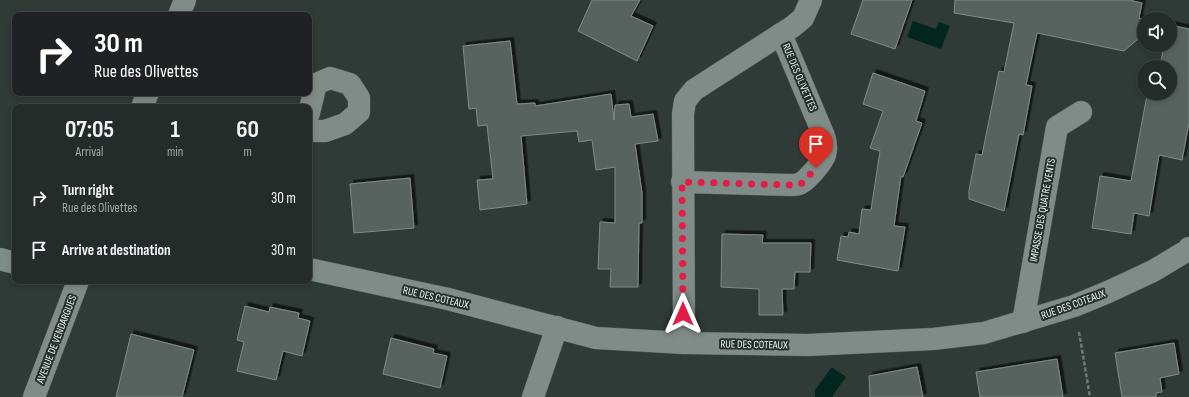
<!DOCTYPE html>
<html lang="en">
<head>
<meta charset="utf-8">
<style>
	body { margin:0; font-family:"Sofia Sans Condensed",sans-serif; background:#303835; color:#f1f3f6; height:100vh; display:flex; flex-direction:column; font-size:15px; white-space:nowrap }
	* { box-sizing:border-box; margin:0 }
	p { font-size:13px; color:#a3a7a8 }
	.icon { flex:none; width:22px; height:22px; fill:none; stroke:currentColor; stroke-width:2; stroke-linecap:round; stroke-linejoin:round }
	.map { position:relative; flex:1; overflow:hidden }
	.side { position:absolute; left:12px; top:104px; width:300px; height:180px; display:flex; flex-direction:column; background:#242c29; border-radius:8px; box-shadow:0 2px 6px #0003,0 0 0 1px #414846 }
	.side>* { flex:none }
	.top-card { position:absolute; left:12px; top:12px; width:300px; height:84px; border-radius:8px; box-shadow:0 2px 6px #0003,0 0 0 1px #414846; background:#202124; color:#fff; overflow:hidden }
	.fabs { position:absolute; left:1137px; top:12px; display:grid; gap:8px }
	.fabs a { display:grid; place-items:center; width:40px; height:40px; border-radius:50%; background:#242c29; box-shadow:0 2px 6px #0003,0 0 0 1px #414846; font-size:20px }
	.pin { position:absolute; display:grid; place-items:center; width:34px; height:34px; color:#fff; margin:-41px -17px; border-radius:50% 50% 50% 0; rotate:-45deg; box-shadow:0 0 4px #0007 }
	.pin .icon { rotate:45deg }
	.me { position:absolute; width:44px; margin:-22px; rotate:0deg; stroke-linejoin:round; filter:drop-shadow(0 0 3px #0008) }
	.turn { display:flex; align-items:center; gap:14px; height:84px; padding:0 16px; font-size:18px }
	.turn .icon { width:52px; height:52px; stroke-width:2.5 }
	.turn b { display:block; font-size:28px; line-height:34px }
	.eta { display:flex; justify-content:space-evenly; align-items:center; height:68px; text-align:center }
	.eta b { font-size:24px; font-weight:700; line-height:28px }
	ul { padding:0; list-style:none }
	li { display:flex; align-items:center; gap:12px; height:52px; padding:0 16px }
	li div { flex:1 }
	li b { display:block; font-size:15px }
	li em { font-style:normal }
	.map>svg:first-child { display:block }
	.water { fill:#02261e }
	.building { fill:#58635f; stroke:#7f8b87; filter:url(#shadow) }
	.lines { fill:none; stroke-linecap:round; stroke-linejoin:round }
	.street-casing { stroke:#505855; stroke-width:23 }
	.secondary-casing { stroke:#505855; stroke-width:23 }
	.path { stroke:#707976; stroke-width:2.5; stroke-dasharray:4 2; stroke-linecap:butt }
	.street { stroke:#808c88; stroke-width:22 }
	.secondary { stroke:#808c88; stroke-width:22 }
	.route { stroke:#e11d48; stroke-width:7; stroke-dasharray:0 12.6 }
	.labels { text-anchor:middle; stroke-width:4; stroke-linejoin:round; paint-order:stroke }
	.street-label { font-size:11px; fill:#eff6f3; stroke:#26302d }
</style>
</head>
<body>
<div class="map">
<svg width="1189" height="397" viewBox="0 0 1189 397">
	<defs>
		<filter id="shadow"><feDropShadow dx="3.5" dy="-3.5" stdDeviation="0" flood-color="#0009"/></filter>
	</defs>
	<rect width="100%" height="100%" fill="#303a37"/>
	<g class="water">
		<path d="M 913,21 L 936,29 L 939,22 L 950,26 L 941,49 L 907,37 Z"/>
		<path d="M 831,368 L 833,368 L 846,377 L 833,395 L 833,397 L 815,397 L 815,390 Z"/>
	</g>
	<g class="building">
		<path d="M 592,0 L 640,0 L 631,16 L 653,26 L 637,61 L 578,31 Z"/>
		<path d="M 863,0 L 912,0 L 895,49 L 851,34 Z"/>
		<path d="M 955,0 L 1129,0 L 1142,3 L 1139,18 L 1144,20 L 1144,34 L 1124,51 L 1037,33 L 1026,85 L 1032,86 L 1023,135 L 1019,134 L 1004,211 L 969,199 L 969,190 L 976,154 L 982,155 L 999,71 L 1004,72 L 1014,23 L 954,13 Z"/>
		<path d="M 1170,25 L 1189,29 L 1189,123 L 1182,160 L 1159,155 L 1149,216 L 1134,213 L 1131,234 L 1092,228 L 1100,176 L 1131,181 L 1147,95 L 1153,97 L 1154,93 L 1170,93 L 1170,67 L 1160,67 L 1164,45 L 1170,45 Z"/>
		<path d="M 510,41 L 517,104 L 535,103 L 535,106 L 611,94 L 614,120 L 615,105 L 629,104 L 631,117 L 653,114 L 658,141 L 635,144 L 642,193 L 642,223 L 639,223 L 638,287 L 610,287 L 611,269 L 598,269 L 600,222 L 615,223 L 615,167 L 596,170 L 592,140 L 579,142 L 577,131 L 521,136 L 527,204 L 480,210 L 477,180 L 493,179 L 487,125 L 478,126 L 476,108 L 469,109 L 463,46 Z"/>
		<path d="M 873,73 L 925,91 L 916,121 L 922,123 L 903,177 L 901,176 L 894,226 L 905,227 L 898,271 L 837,260 L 841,236 L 848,237 L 849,232 L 859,234 L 862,209 L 871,210 L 880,151 L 870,148 L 883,111 L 863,104 Z"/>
		<path d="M 410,178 L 414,228 L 354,233 L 350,184 Z"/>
		<path d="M 722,234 L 763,235 L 762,243 L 811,243 L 810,272 L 795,272 L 794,289 L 782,289 L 783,315 L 759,315 L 759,289 L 721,287 Z"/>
		<path d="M 245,306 L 269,312 L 270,307 L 284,310 L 299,313 L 298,318 L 310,321 L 302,356 L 283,351 L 276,380 L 237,371 L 244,342 L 237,340 Z"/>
		<path d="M 131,334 L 194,350 L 182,397 L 116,397 Z"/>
		<path d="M 391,338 L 434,349 L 433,353 L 447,356 L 440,388 L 383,374 Z"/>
		<path d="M 1174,343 L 1179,374 L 1160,378 L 1162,392 L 1156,393 L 1156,397 L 1122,397 L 1115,353 Z"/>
		<path d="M 1057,359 L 1063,397 L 980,397 L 976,372 Z"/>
		<path d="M 917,367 L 923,397 L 870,397 L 869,376 Z"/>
	</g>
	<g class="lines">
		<defs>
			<g id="street">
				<path d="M 309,113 L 316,84 L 330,78 L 350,84 L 359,98 L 359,112 L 345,124 L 325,131 L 309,131"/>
				<path d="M 682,182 L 791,185 C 794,185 798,185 801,183 C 807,180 823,162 825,155 C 827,149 826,142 824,136 L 781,34"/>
				<path d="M 0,259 L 15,263"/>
				<path d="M 309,269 L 448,299 L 596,338 L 684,343 L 808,345 L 933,339 L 984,333 L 1074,306 L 1108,292 L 1153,271 L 1188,250 L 1189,248"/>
				<path d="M 1023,322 L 1057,127 L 1081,112"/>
				<path d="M 684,343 L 683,114 L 685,101 L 694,90 L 792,27 L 803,18 L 811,0"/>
				<path d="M 533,397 L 557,327"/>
			</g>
			<g id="secondary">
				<path d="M 179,15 L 185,0"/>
				<path d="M 142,107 L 148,93"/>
				<path d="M 34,397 L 78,281"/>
			</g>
		</defs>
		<use href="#street" class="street-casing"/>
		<use href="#secondary" class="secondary-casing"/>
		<path class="path" d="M 1079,332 L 1090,397"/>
		<use href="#street" class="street"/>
		<use href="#secondary" class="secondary"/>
	</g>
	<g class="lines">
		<path class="route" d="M 683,314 L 682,182 L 791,185 L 801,184 L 816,168"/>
	</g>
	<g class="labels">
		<g class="street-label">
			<text transform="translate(800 77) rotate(67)" y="4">RUE DES OLIVETTES</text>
			<text transform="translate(1042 210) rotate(-80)" y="4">IMPASSE DES QUATRE VENTS</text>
			<text transform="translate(436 297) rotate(13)" y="4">RUE DES COTEAUX</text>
			<text transform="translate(1073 304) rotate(-20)" y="4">RUE DES COTEAUX</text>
			<text transform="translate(56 339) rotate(-69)" y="4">AVENUE DE VENDARGUES</text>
			<text transform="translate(754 344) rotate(1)" y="4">RUE DES COTEAUX</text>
		</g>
	</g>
</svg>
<div class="fabs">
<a><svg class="icon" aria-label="sound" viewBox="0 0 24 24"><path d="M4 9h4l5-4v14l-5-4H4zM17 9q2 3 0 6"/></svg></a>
<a><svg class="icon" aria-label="search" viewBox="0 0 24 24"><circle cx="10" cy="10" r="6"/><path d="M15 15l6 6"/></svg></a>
</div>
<div class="pin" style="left:816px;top:168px;background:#d93025"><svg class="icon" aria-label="arrive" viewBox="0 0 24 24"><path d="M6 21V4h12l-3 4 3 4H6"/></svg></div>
<svg class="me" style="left:683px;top:314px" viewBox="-20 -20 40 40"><path d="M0-17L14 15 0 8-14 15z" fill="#e11d48" stroke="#fff" stroke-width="4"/></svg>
<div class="top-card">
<div class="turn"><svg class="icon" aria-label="right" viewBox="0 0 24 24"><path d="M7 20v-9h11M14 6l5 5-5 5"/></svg><div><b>30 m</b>Rue des Olivettes</div></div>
</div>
<section class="side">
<div class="eta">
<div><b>07:05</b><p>Arrival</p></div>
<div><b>1</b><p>min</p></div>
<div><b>60</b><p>m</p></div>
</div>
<ul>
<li><svg class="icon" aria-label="right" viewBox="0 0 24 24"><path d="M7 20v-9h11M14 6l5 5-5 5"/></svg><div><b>Turn right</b><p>Rue des Olivettes</p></div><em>30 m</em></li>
<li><svg class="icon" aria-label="arrive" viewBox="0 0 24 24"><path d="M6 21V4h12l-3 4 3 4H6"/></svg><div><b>Arrive at destination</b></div><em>30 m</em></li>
</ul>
</section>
</div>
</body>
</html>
